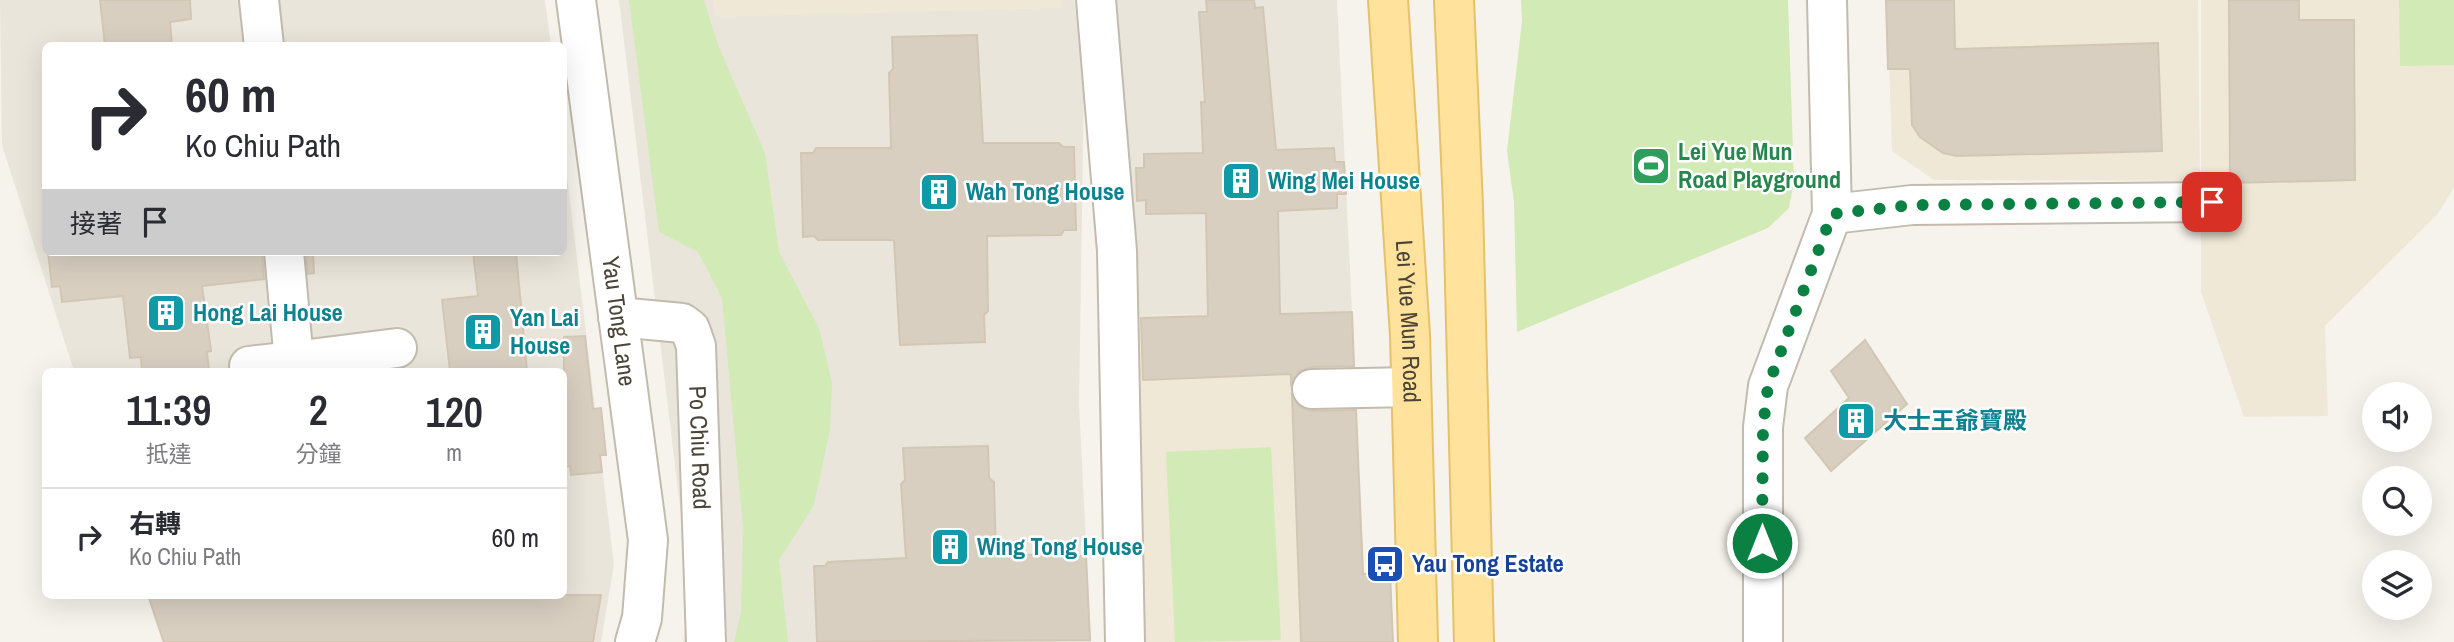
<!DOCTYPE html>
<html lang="zh-TW">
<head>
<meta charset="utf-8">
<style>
	body { margin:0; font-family:"Archivo Narrow","Noto Sans TC",sans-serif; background:#f7f7f7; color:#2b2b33; height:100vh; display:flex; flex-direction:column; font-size:26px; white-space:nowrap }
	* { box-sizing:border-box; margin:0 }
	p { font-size:23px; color:#7c7c81 }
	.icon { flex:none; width:38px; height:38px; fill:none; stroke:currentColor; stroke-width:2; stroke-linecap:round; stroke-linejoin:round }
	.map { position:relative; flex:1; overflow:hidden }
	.details { position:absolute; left:42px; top:368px; width:525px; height:231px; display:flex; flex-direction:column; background:#fff; border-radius:10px; box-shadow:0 7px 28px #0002 }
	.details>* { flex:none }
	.guide { position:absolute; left:42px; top:42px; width:525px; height:214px; border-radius:10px; box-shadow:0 7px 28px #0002; background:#fff; color:#2b2b33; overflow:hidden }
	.fabs { position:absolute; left:2362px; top:382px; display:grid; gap:14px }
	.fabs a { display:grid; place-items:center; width:70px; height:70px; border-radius:50%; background:#fff; box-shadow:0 7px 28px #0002; font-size:35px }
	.pin { position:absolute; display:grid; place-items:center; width:60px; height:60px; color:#fff; margin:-30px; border-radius:14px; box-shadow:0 4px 10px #0006 }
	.me { position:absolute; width:77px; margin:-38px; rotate:0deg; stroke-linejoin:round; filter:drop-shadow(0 0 5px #0008) }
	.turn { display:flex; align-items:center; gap:24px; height:147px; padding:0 28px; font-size:32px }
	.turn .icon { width:91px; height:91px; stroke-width:2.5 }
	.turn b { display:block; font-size:49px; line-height:60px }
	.then { display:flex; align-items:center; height:66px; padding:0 28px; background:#0003; gap:14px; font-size:26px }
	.eta { display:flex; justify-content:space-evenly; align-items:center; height:119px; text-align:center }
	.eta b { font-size:42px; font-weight:600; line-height:49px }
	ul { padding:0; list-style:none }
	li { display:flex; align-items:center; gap:21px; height:98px; padding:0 28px; border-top:2px solid #e1e1e2 }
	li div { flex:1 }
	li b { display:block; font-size:26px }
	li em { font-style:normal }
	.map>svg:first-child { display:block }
	.residential { fill:#eae5da }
	.education { fill:#efe8d6 }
	.green { fill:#d2eab5 }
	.building { fill:#d8cfc1; stroke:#d3c7b4; stroke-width:2 }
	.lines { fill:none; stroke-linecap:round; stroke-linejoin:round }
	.minor-casing { stroke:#c2bbae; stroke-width:42 }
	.major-casing { stroke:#e6c16a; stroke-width:42 }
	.minor { stroke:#fff; stroke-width:38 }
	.major { stroke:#ffe39c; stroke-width:38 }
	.route { stroke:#0b8043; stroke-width:12; stroke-dasharray:0 21.6 }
	.labels { text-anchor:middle; stroke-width:5; stroke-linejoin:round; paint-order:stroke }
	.leisure-label { font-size:24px; font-weight:bold; fill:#27864d; stroke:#fff; text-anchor:start }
	.culture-label { font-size:24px; font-weight:bold; fill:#0d838f; stroke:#fff; text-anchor:start }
	.street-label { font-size:24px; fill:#4b4439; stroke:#fff }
	.transit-label { font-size:24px; font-weight:bold; fill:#164399; stroke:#fff; text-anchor:start }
</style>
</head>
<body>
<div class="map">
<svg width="2454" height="642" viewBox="0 0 2454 642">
	<rect width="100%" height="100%" fill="#f6f3ec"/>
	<g class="residential">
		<path d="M 0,0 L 545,0 L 551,45 L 46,46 L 46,252 L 564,252 L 564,151 L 614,565 L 601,642 L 162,642 L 147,595 L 564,595 L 564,371 L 74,371 L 2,145 Z"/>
		<path d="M 619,0 L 1074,0 L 1084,83 L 1079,404 L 1091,642 L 683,642 L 690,590 Z"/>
		<path d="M 1116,0 L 1337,0 L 1352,312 L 1137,315 Z"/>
	</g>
	<g class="education">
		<path d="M 713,0 L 1061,0 L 1062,8 L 716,17 Z"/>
		<path d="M 1887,0 L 2198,0 L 2200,181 L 1934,180 L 1892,151 Z"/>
		<path d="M 2201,0 L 2454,0 L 2454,188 L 2437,215 L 2325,326 L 2328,416 L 2244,417 L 2201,292 Z"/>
		<path d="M 1352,312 L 1367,642 L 1141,642 L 1137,315 Z"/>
	</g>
	<g class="green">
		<path d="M 629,0 L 704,0 L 718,45 L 765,153 L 779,252 L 819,328 L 832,383 L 830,429 L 814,505 L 779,560 L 788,642 L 734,642 L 741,612 L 743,528 L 722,298 L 698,252 L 659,232 Z"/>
		<path d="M 1521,0 L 1788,0 L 1794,182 L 1789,208 L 1768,228 L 1517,332 L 1514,202 L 1507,151 L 1522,21 Z"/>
		<path d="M 2399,0 L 2454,0 L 2454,65 L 2400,66 Z"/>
		<path d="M 1271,447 L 1281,640 L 1175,642 L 1166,452 Z"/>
	</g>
	<g class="building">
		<path d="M 100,0 L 190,0 L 191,19 L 170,22 L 172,46 L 105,46 Z"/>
		<path d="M 1206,0 L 1254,0 L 1255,8 L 1263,7 L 1276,150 L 1334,148 L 1335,162 L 1344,162 L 1346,194 L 1337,194 L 1337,208 L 1278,211 L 1280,314 L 1352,312 L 1354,366 L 1311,367 L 1300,371 L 1291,384 L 1291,374 L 1143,380 L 1141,318 L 1208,316 L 1206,213 L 1146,214 L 1146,200 L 1137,201 L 1136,168 L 1144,168 L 1144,154 L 1203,153 L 1201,102 L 1205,102 L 1199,12 L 1207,12 Z"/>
		<path d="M 1886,0 L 1954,0 L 1955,49 L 2158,43 L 2162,151 L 1957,156 L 1943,153 L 1920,137 L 1912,125 L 1910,69 L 1888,69 Z"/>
		<path d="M 2229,0 L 2299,0 L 2299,20 L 2354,20 L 2355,180 L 2230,183 Z"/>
		<path d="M 977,35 L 983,143 L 1059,143 L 1063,147 L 1074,147 L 1076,230 L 1064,230 L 1061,235 L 987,236 L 988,311 L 984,315 L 985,342 L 900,345 L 894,240 L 818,240 L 814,236 L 803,237 L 801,153 L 813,153 L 816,148 L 891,148 L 889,73 L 893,69 L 892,37 Z"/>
		<path d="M 48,252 L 262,252 L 264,279 L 202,286 L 211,351 L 207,352 L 209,371 L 142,371 L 141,357 L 130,358 L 123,296 L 62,302 L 60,286 L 52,287 Z"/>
		<path d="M 306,252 L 313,252 L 314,273 L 308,274 Z"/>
		<path d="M 473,252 L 516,252 L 527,371 L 450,371 L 442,300 L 478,296 Z"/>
		<path d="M 585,336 L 593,409 L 601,408 L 606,455 L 600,455 L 602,472 L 571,475 L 570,466 L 564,467 L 564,337 Z"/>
		<path d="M 1865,340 L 1907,404 L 1831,471 L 1805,438 L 1849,398 L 1831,371 Z"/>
		<path d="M 1292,395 L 1301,408 L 1312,411 L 1356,410 L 1363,574 L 1390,573 L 1393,642 L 1301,642 Z"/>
		<path d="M 988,446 L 989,478 L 994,482 L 996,557 L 1071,552 L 1075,556 L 1086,556 L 1090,640 L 817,642 L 814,566 L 825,566 L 828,562 L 906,558 L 901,484 L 905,480 L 903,448 Z"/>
		<path d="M 148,595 L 601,595 L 593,642 L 164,642 Z"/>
	</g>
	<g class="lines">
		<defs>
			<g id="minor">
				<path d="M 259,0 L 264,46"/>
				<path id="s1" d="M 576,0 L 648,540 L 642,618 L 635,642"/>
				<path d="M 1096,0 L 1117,251 L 1125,642"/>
				<path d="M 1832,214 L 1912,205 L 2212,202"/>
				<path d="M 284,252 L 294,361 L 397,348"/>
				<path id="s2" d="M 618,317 L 682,323 L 690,329 L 696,346 L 706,642"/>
				<path d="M 249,366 L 294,361"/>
				<path d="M 1312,389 L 1411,387"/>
				<path d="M 1763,642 L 1763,427 L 1768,386 L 1832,214 L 1827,0"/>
			</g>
			<g id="major">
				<path id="s3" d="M 1388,0 L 1410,335 L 1418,642"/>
				<path d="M 1454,0 L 1463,205 L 1474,642"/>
			</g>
		</defs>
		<use href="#minor" class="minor-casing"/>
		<use href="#major" class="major-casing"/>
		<use href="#minor" class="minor"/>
		<use href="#major" class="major"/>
	</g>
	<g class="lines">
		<path class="route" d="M 1762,543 L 1763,427 L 1768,386 L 1832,214 L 1912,205 L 2212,202"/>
	</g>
	<defs>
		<symbol id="stadium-square" viewBox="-11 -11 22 22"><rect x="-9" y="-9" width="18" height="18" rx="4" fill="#2e9e5b" stroke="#fff"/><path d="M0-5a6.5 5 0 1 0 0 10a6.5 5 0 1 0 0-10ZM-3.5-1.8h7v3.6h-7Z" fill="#fff"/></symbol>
		<symbol id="building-square" viewBox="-11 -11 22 22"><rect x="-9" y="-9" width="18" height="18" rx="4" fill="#0f9aa8" stroke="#fff"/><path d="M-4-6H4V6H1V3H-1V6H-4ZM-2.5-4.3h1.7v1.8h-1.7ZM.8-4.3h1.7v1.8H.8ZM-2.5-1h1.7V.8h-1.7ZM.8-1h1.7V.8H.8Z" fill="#fff"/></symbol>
		<symbol id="bus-square" viewBox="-11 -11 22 22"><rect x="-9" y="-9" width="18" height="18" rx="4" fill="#1a4fb4" stroke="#fff"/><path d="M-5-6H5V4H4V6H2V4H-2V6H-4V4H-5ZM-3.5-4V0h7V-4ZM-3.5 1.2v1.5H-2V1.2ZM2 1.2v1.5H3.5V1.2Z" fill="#fff"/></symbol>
	</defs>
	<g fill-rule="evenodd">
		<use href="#stadium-square" x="1629" y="144" width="44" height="44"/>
		<use href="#building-square" x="1219" y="159" width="44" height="44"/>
		<use href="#building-square" x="917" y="170" width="44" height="44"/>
		<use href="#building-square" x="144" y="291" width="44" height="44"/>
		<use href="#building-square" x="461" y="310" width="44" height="44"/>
		<use href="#building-square" x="1834" y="399" width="44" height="44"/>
		<use href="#building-square" x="928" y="525" width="44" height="44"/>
		<use href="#bus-square" x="1363" y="542" width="44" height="44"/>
	</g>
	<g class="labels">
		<g class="leisure-label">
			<text x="1678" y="160">Lei Yue Mun<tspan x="1678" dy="28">Road Playground</tspan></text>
		</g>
		<g class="culture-label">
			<text x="1268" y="189">Wing Mei House</text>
			<text x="966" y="200">Wah Tong House</text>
			<text x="193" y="321">Hong Lai House</text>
			<text x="510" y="326">Yan Lai<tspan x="510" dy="28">House</tspan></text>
			<text x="1883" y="429">大士王爺寶殿</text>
			<text x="977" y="555">Wing Tong House</text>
		</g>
		<g class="street-label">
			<text dy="8" stroke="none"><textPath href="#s1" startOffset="324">Yau Tong Lane</textPath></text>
			<text dy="8" stroke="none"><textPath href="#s3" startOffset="322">Lei Yue Mun Road</textPath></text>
			<text dy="8" stroke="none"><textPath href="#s2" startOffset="194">Po Chiu Road</textPath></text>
		</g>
		<g class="transit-label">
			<text x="1412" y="572">Yau Tong Estate</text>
		</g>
	</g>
</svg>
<div class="fabs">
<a><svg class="icon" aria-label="sound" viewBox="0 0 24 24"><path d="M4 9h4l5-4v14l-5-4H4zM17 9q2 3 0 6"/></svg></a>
<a><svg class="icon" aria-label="search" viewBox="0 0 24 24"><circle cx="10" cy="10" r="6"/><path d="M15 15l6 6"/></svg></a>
<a><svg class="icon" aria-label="layers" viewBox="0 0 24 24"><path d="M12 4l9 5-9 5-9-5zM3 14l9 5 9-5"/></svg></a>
</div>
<div class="pin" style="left:2212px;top:202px;background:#d93025"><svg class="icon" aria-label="arrive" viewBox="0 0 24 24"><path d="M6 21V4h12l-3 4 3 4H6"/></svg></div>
<svg class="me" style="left:1762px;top:543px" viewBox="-20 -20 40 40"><circle r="17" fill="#0b8043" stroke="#fff" stroke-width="3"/><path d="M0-11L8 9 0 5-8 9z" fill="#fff"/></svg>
<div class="guide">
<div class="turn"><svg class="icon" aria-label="right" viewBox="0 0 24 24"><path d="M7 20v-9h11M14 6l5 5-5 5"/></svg><div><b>60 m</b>Ko Chiu Path</div></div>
<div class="then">接著<svg class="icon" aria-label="arrive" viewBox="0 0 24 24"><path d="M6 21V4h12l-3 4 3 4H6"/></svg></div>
</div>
<section class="details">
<div class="eta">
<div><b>11:39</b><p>抵達</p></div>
<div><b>2</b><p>分鐘</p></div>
<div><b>120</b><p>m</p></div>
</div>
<ul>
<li><svg class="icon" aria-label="right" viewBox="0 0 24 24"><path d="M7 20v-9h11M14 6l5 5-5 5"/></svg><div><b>右轉</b><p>Ko Chiu Path</p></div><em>60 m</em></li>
</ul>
</section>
</div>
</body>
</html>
